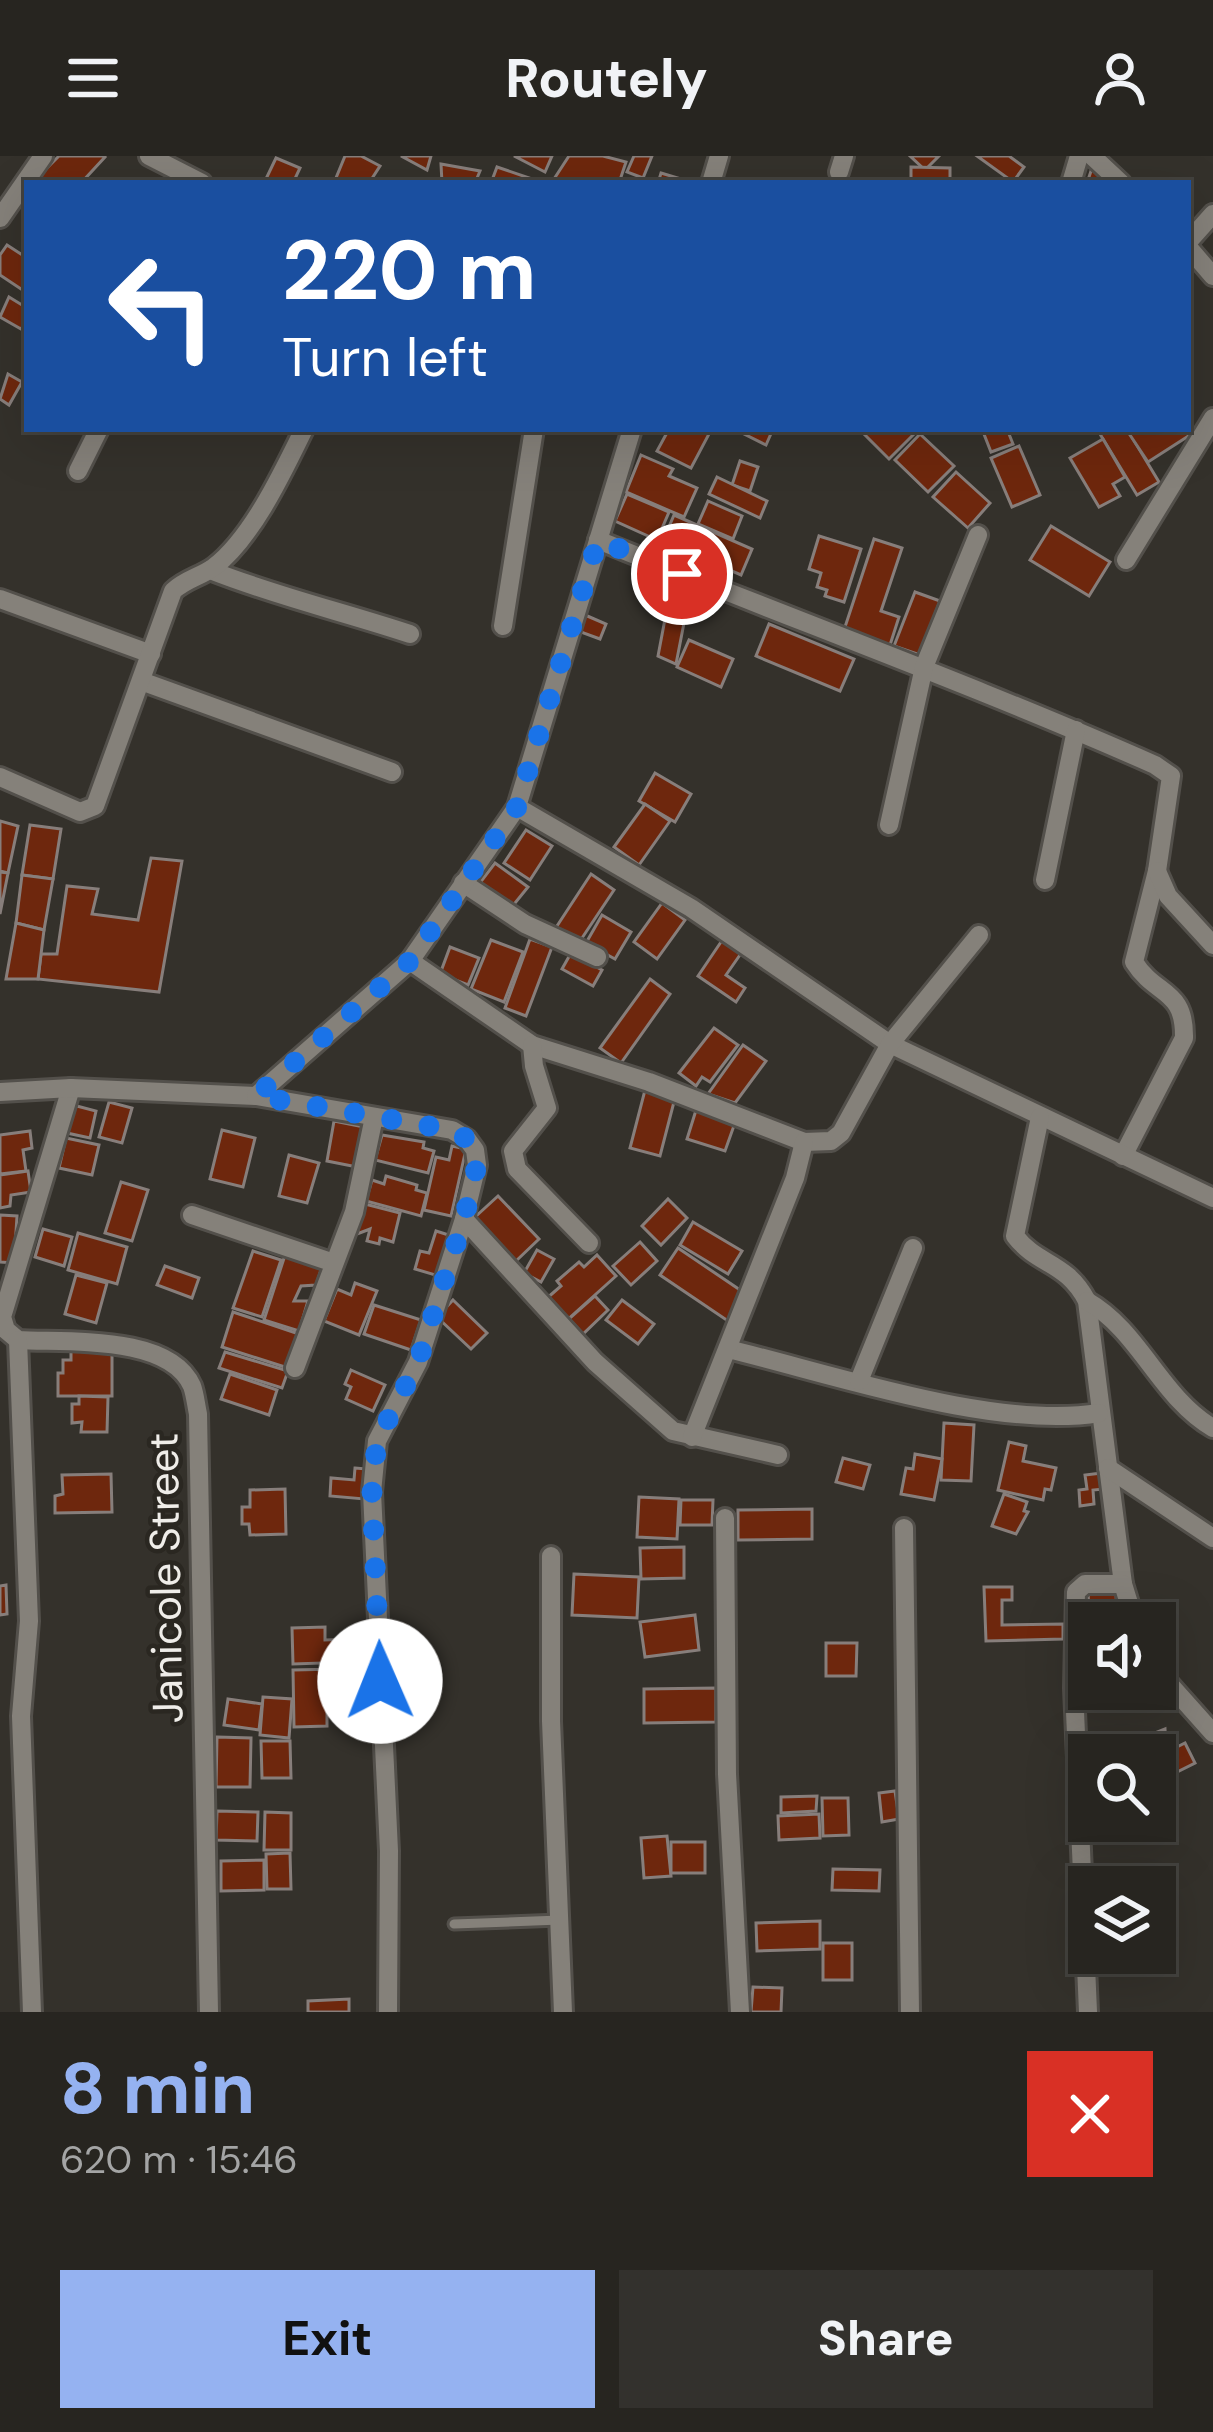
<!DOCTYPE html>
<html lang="en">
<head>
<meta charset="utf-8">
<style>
	body { margin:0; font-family:"DM Sans",sans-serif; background:#33312d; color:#f1f3f6; height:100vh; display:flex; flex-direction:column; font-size:45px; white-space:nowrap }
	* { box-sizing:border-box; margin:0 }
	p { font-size:39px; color:#a4a5a5 }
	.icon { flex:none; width:66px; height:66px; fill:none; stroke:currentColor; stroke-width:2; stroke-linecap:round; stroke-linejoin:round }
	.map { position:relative; height:1856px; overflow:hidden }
	.side { display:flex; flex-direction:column; background:#272520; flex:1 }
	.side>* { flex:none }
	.hud { position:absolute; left:24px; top:24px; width:1167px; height:252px; border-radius:0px; box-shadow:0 12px 48px #0002,0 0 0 3px #43423e; background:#1a4fa0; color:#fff; overflow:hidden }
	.fabs { position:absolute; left:1068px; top:1446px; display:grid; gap:24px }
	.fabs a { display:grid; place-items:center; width:108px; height:108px; border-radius:0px; background:#272520; box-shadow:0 12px 48px #0002,0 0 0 3px #43423e; font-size:60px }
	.pin { position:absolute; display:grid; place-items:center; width:102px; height:102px; color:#fff; margin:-51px; border:6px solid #fff; border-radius:50%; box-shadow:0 3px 12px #0007 }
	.me { position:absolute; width:132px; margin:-66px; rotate:359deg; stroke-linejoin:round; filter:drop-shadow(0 0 9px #0008) }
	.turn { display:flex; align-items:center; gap:42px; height:252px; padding:0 60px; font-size:54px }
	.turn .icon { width:156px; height:156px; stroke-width:2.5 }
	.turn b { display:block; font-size:84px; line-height:102px }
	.round { display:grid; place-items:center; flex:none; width:126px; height:126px; border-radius:0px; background:#33312d }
	.headline { display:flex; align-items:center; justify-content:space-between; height:204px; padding:0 60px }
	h1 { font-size:72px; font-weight:800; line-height:90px; color:#95b2f1 }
	.button { display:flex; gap:24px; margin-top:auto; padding:24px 60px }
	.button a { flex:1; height:138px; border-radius:0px; background:#95b2f1; color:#111; font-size:48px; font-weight:800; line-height:138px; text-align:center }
	.button a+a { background:#33312d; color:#f1f3f6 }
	header { display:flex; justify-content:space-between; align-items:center; height:156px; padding:0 60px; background:#272520; font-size:54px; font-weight:800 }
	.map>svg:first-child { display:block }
	.building { fill:#6e270d; stroke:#877e7b; stroke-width:3 }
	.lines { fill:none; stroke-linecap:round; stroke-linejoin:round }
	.service-casing { stroke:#53504b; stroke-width:15 }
	.minor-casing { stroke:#53504b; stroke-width:24 }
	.service { stroke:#85817a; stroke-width:9 }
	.minor { stroke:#85817a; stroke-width:18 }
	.route { stroke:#1a73e8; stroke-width:21; stroke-dasharray:0 37.8 }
	.labels { text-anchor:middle; stroke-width:9; stroke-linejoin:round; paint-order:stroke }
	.street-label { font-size:42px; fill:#efede9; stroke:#2a2721 }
</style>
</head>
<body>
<header><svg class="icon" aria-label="menu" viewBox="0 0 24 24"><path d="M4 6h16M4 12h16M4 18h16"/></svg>Routely<svg class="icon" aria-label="person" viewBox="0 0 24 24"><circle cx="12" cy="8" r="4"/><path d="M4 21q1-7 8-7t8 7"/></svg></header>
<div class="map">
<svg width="1213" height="1856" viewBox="0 0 1213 1856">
	<rect width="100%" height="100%" fill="#34312b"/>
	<g class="building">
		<path d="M 59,0 L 104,0 L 105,1 L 81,27 L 32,27 Z"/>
		<path d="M 345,0 L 361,0 L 380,10 L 369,27 L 348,27 L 336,22 Z"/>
		<path d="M 401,0 L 431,0 L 427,14 Z"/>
		<path d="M 514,0 L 552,0 L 545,16 Z"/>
		<path d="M 569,0 L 603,0 L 626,6 L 619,27 L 564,27 L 554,23 Z"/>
		<path d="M 634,0 L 652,0 L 643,22 L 627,16 Z"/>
		<path d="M 910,0 L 939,0 L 925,14 Z"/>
		<path d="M 977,0 L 1009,0 L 1024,11 L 1013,26 Z"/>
		<path d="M 276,2 L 300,12 L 293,27 L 264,27 Z"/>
		<path d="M 441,8 L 480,15 L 475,27 L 442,27 Z"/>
		<path d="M 1093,9 L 1111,27 L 1087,27 Z"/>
		<path d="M 497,11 L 535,24 L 534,27 L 491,27 Z"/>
		<path d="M 911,11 L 950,12 L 950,27 L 911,27 Z"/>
		<path d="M 661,17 L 694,27 L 658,27 Z"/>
		<path d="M 7,89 L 27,102 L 27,137 L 0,119 L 0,99 Z"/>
		<path d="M 9,141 L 27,152 L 27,172 L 23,170 L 21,173 L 0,161 Z"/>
		<path d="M 8,218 L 22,226 L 9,249 L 0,243 Z"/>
		<path d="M 669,273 L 699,273 L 709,278 L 691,312 L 657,295 Z"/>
		<path d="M 734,273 L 773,273 L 766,289 Z"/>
		<path d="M 859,273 L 919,273 L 889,303 Z"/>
		<path d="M 982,273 L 1007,273 L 1013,288 L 991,296 Z"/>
		<path d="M 1109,273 L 1127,273 L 1159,326 L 1137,339 L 1100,278 Z"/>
		<path d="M 1126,273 L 1186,273 L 1190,279 L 1148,306 Z"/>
		<path d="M 920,278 L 954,310 L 928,336 L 895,304 Z"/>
		<path d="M 1103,283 L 1125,321 L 1113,328 L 1120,340 L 1099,351 L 1070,302 Z"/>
		<path d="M 1019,290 L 1040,339 L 1012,351 L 991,302 Z"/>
		<path d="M 641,299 L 673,313 L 669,320 L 697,332 L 684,361 L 626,336 Z"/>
		<path d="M 740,305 L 758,311 L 750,335 L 732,329 Z"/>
		<path d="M 956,316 L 990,347 L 968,372 L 933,341 Z"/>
		<path d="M 717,321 L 767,345 L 760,362 L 709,338 Z"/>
		<path d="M 627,338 L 669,356 L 657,384 L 615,365 Z"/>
		<path d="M 708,345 L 742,360 L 733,383 L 698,368 Z"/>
		<path d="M 674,359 L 752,393 L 741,419 L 663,385 Z"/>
		<path d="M 1051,370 L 1110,406 L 1089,440 L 1030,404 Z"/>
		<path d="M 819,380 L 861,393 L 844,446 L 825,440 L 827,434 L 817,431 L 821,417 L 809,413 Z"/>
		<path d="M 874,383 L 902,392 L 881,455 L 899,461 L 890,489 L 844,474 Z"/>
		<path d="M 915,436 L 940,445 L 920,499 L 894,490 Z"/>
		<path d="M 585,459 L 606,468 L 600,483 L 578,475 Z"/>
		<path d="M 665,463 L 684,467 L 676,508 L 658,500 Z"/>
		<path d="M 769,468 L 854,503 L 840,535 L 756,500 Z"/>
		<path d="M 689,484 L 733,503 L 721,531 L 677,511 Z"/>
		<path d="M 655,617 L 691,638 L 675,666 L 639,645 Z"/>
		<path d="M 645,648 L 670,665 L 639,709 L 614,691 Z"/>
		<path d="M 0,665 L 18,670 L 8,717 L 0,715 Z"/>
		<path d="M 30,669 L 61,673 L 53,723 L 22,719 Z"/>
		<path d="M 526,674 L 552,690 L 530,724 L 504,707 Z"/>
		<path d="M 151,702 L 182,705 L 159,836 L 38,823 L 41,798 L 57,798 L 67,730 L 98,733 L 92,758 L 138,764 Z"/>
		<path d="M 495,707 L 528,731 L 511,752 L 479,728 Z"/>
		<path d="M 0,716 L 8,717 L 0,758 Z"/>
		<path d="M 591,718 L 614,734 L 578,788 L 555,773 Z"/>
		<path d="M 22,719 L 53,723 L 44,774 L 16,767 Z"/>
		<path d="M 662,747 L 685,764 L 657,803 L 634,786 Z"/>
		<path d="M 602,759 L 631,776 L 615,803 L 586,787 Z"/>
		<path d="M 16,767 L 44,774 L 38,823 L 6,823 Z"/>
		<path d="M 530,783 L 552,791 L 526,860 L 505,852 Z"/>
		<path d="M 723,783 L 742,796 L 726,819 L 745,832 L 736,846 L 698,820 Z"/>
		<path d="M 491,784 L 523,796 L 504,846 L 471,833 Z"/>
		<path d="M 450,791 L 479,802 L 468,829 L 440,818 Z"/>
		<path d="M 571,797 L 602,814 L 593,830 L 562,813 Z"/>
		<path d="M 650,823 L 670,838 L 621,907 L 600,892 Z"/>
		<path d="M 714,872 L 738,889 L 710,926 L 702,921 L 696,930 L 679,917 Z"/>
		<path d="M 743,889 L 766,905 L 735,947 L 708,938 Z"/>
		<path d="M 645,934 L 675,942 L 660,1000 L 630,992 Z"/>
		<path d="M 109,946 L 132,952 L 122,987 L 99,981 Z"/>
		<path d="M 73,949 L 96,955 L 90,982 L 67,977 Z"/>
		<path d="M 697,951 L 736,964 L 725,995 L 687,983 Z"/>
		<path d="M 334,965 L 364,971 L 357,1011 L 327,1005 Z"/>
		<path d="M 222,974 L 255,982 L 243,1031 L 210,1023 Z"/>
		<path d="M 30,975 L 32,992 L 23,994 L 26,1015 L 0,1018 L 0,979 Z"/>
		<path d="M 382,979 L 424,986 L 423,992 L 434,995 L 428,1017 L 375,1004 Z"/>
		<path d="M 66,982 L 99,989 L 92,1019 L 59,1012 Z"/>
		<path d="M 452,990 L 466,993 L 451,1060 L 424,1054 L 436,1001 L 449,1004 Z"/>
		<path d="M 289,999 L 319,1007 L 307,1047 L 279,1040 Z"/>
		<path d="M 28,1015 L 31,1036 L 11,1039 L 10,1050 L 0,1052 L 0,1019 Z"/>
		<path d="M 386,1020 L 417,1029 L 416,1034 L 427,1037 L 421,1060 L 366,1045 L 372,1024 L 384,1028 Z"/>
		<path d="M 121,1026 L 148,1034 L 132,1085 L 105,1077 Z"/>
		<path d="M 498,1040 L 539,1083 L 516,1105 L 474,1062 Z"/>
		<path d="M 668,1043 L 687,1062 L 661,1089 L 642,1070 Z"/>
		<path d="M 365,1048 L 400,1057 L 393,1086 L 380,1082 L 379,1088 L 367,1085 L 370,1073 L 357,1078 Z"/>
		<path d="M 0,1059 L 17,1060 L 14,1107 L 0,1106 Z"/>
		<path d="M 693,1066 L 742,1095 L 728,1118 L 680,1089 Z"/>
		<path d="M 43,1073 L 72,1081 L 64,1110 L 35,1101 Z"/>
		<path d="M 436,1075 L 455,1081 L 442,1121 L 415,1113 L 420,1095 L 429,1097 Z"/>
		<path d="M 78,1077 L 127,1091 L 117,1128 L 68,1114 Z"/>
		<path d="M 640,1086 L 657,1105 L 631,1129 L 613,1110 Z"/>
		<path d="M 678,1092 L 746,1138 L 728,1165 L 660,1119 Z"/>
		<path d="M 287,1093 L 324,1105 L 316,1129 L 301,1130 L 294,1145 L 308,1145 L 299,1175 L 264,1164 Z"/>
		<path d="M 537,1094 L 554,1103 L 541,1126 L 524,1117 Z"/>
		<path d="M 253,1095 L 281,1104 L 262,1161 L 233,1152 Z"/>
		<path d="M 597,1099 L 616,1120 L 566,1165 L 546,1143 L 561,1130 L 557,1125 L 579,1106 L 584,1111 Z"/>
		<path d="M 165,1110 L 199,1122 L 192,1142 L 157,1129 Z"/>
		<path d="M 76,1119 L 107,1127 L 96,1167 L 65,1158 Z"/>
		<path d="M 355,1127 L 377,1135 L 359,1179 L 324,1165 L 337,1133 L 351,1139 Z"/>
		<path d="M 595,1140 L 608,1154 L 583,1178 L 569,1163 Z"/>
		<path d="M 453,1144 L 487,1177 L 471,1193 L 437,1161 Z"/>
		<path d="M 622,1144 L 654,1168 L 638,1188 L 606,1164 Z"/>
		<path d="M 374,1149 L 421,1164 L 411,1194 L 364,1178 Z"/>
		<path d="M 233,1156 L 299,1178 L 288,1212 L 222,1191 Z"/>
		<path d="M 71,1192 L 112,1192 L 112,1240 L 58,1240 L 58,1217 L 63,1217 L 63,1204 L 71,1204 Z"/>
		<path d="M 225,1196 L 288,1215 L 282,1232 L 219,1212 Z"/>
		<path d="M 351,1214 L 385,1229 L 373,1255 L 346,1243 L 351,1231 L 345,1228 Z"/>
		<path d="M 230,1218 L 277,1234 L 269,1259 L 221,1243 Z"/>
		<path d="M 79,1240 L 108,1241 L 107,1276 L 81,1276 L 82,1266 L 72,1267 L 72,1248 L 79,1248 Z"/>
		<path d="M 944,1267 L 974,1269 L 971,1325 L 941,1324 Z"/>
		<path d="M 1009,1286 L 1026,1290 L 1023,1305 L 1056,1312 L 1051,1334 L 1045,1333 L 1043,1344 L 998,1334 Z"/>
		<path d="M 915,1298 L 942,1303 L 934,1344 L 901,1338 L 906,1312 L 913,1313 Z"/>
		<path d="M 843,1302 L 870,1309 L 863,1333 L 836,1326 Z"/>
		<path d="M 355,1312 L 367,1313 L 364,1343 L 330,1340 L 331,1322 L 354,1324 Z"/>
		<path d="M 1102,1317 L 1104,1333 L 1093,1334 L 1094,1348 L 1080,1350 L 1079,1334 L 1087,1333 L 1085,1319 Z"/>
		<path d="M 111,1318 L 112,1356 L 55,1357 L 55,1340 L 63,1338 L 62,1319 Z"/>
		<path d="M 285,1333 L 286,1378 L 250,1379 L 249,1368 L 242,1368 L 242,1351 L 250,1351 L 250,1334 Z"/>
		<path d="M 1004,1338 L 1027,1346 L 1024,1355 L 1028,1356 L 1016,1378 L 992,1370 Z"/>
		<path d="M 639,1341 L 679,1343 L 677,1383 L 637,1381 Z"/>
		<path d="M 681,1344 L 713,1344 L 712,1369 L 680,1369 Z"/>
		<path d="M 812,1353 L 812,1383 L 738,1384 L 738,1354 Z"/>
		<path d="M 684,1391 L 684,1422 L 641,1423 L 640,1392 Z"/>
		<path d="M 574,1418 L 639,1421 L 637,1462 L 572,1459 Z"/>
		<path d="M 6,1429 L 7,1458 L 0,1459 L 0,1430 Z"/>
		<path d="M 984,1431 L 1012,1431 L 1012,1444 L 1002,1444 L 1002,1469 L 1063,1468 L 1063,1483 L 986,1485 Z"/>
		<path d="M 1116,1435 L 1117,1467 L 1090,1467 L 1088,1437 Z"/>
		<path d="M 695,1459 L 699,1494 L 645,1501 L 640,1466 Z"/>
		<path d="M 325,1471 L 325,1484 L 357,1483 L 357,1476 L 367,1476 L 368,1520 L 352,1521 L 352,1506 L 293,1508 L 292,1472 Z"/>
		<path d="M 826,1487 L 857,1487 L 856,1520 L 826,1520 Z"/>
		<path d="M 338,1513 L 338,1538 L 327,1538 L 327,1570 L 294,1571 L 293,1514 Z"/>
		<path d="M 716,1532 L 716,1566 L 644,1567 L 644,1533 Z"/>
		<path d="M 263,1541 L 292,1543 L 289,1582 L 260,1579 Z"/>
		<path d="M 228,1543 L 262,1548 L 259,1574 L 224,1569 Z"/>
		<path d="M 1165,1573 L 1166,1592 L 1143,1599 L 1137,1584 Z"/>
		<path d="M 217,1581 L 251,1582 L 250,1631 L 216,1631 Z"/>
		<path d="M 261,1585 L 290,1585 L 291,1622 L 262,1622 Z"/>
		<path d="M 1185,1587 L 1195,1607 L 1163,1623 L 1155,1602 Z"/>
		<path d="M 895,1635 L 899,1663 L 882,1666 L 879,1637 Z"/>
		<path d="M 817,1640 L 816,1655 L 781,1657 L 781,1641 Z"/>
		<path d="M 822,1642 L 848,1642 L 849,1679 L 823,1680 Z"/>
		<path d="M 217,1655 L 258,1656 L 257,1685 L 216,1684 Z"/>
		<path d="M 265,1656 L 291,1657 L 291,1694 L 264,1694 Z"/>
		<path d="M 819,1658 L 820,1682 L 779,1684 L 778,1660 Z"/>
		<path d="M 667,1680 L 671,1720 L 644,1722 L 641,1682 Z"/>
		<rect x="671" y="1686" width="34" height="31"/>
		<path d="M 290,1697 L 291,1733 L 267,1733 L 266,1698 Z"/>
		<path d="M 264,1704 L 264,1734 L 221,1735 L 221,1705 Z"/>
		<path d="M 833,1713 L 880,1714 L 879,1735 L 832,1734 Z"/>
		<path d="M 820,1765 L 820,1793 L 757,1795 L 756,1767 Z"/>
		<rect x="823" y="1787" width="29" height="37"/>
		<path d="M 753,1831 L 782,1832 L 781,1856 L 751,1856 Z"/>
		<path d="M 349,1843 L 349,1856 L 308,1856 L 308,1845 Z"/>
	</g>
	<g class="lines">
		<defs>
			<path id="service" d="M 454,1768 L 560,1764"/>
			<g id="minor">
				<path d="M 149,0 L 202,27"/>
				<path d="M 1092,0 L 1121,27"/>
				<path d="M 839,16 L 844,0"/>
				<path d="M 711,27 L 719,0"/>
				<path d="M 1071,27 L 1079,0"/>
				<path d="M 0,62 L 43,0"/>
				<path d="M 1188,86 L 1213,58"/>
				<path d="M 1188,91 L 1213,120"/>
				<path d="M 78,315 L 99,273"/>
				<path d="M 598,384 C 783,460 972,528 1155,609 L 1171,620 L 1157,715 L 1134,806 C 1156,841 1185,832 1184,882 L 1123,1000"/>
				<path d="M 1126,404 L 1213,262"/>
				<path d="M 210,414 C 275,440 344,456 410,478"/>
				<path d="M 0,443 L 151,498"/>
				<path d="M 503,470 L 534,273"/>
				<path d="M 141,525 L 392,616"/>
				<path d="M 0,621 L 80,656 L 95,650 L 173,435 C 186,423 200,421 214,411 C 252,382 283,316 304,273"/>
				<path d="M 517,651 L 691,752 L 890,888 L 1213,1042"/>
				<path d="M 889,669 L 924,511 L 978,379"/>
				<path d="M 1157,715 L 1168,740 L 1213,789"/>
				<path d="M 1045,724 L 1076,574"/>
				<path d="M 463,727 L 525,768 L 597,801"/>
				<path d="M 410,805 L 532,889 L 649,926 L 804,986 L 831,985 L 841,977 L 890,888 L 979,779"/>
				<path d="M 532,889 L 534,910 L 547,952 L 513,995 L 517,1013 L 589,1087"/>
				<path d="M 71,932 L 2,1161 L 6,1174 L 18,1184 C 66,1187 169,1178 192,1230 C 195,1238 196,1249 198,1258 L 209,1856"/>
				<path d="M 0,936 L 71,932 L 256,940 L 452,974 L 467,983 L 475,994 L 477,1009 L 464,1063 L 418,1206 L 377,1285 L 372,1336 L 389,1695 L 388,1856"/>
				<path d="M 256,940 L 410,805 L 517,651 L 632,273"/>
				<path d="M 1040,961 L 1015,1080 C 1038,1110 1066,1105 1087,1145 L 1123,1428 L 1135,1467"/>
				<path d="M 192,1059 L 334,1107"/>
				<path d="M 464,1063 L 595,1206 L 673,1275 L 778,1299"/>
				<path d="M 1087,1145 C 1140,1175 1160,1241 1213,1272"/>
				<path d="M 18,1184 L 29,1465 L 21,1560 L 32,1856"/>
				<path d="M 728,1193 C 832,1218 995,1274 1099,1257"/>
				<path d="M 295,1212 L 354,1056 L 374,961"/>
				<path d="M 859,1225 L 913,1092"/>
				<path d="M 692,1281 L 795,1022 L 804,986"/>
				<path d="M 1108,1312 L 1213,1382"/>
				<path d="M 725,1362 L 727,1618 L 740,1856"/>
				<path d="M 904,1372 L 910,1856"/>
				<path d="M 551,1400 L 551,1565 L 563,1856"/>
				<path d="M 1155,1512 L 1213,1577"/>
				<path d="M 1088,1856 L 1074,1532 L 1076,1436 L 1085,1428 L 1123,1428"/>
			</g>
		</defs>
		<use href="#service" class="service-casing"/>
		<use href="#minor" class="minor-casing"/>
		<use href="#service" class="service"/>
		<use href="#minor" class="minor"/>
	</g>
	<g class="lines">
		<path class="route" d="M 380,1525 L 372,1336 L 377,1285 L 418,1206 L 464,1063 L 477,1009 L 475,994 L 467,983 L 452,974 L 256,940 L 410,805 L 517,651 L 598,384 L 682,418"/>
	</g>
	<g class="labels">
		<g class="street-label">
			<text transform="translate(165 1422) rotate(-91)" y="15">Janicole Street</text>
		</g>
	</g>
</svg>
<div class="fabs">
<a><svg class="icon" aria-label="sound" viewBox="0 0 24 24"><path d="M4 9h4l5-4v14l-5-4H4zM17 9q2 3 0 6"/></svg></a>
<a><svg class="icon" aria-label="search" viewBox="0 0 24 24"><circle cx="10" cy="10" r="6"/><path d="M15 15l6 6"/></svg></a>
<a><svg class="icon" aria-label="layers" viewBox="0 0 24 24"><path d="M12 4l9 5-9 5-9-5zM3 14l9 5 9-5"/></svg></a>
</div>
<div class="pin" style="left:682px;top:418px;background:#d93025"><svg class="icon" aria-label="arrive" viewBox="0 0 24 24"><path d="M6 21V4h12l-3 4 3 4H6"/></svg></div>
<svg class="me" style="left:380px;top:1525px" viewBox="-20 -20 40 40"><circle r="19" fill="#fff"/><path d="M0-13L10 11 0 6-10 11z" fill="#1a73e8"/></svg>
<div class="hud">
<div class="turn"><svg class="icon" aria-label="left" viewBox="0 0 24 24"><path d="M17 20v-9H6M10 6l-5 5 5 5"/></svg><div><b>220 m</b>Turn left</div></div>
</div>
</div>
<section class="side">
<div class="headline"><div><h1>8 min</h1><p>620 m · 15:46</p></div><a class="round" style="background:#d93025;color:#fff"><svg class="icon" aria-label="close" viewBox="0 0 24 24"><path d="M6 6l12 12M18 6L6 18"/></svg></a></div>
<div class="button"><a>Exit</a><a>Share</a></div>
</section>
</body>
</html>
